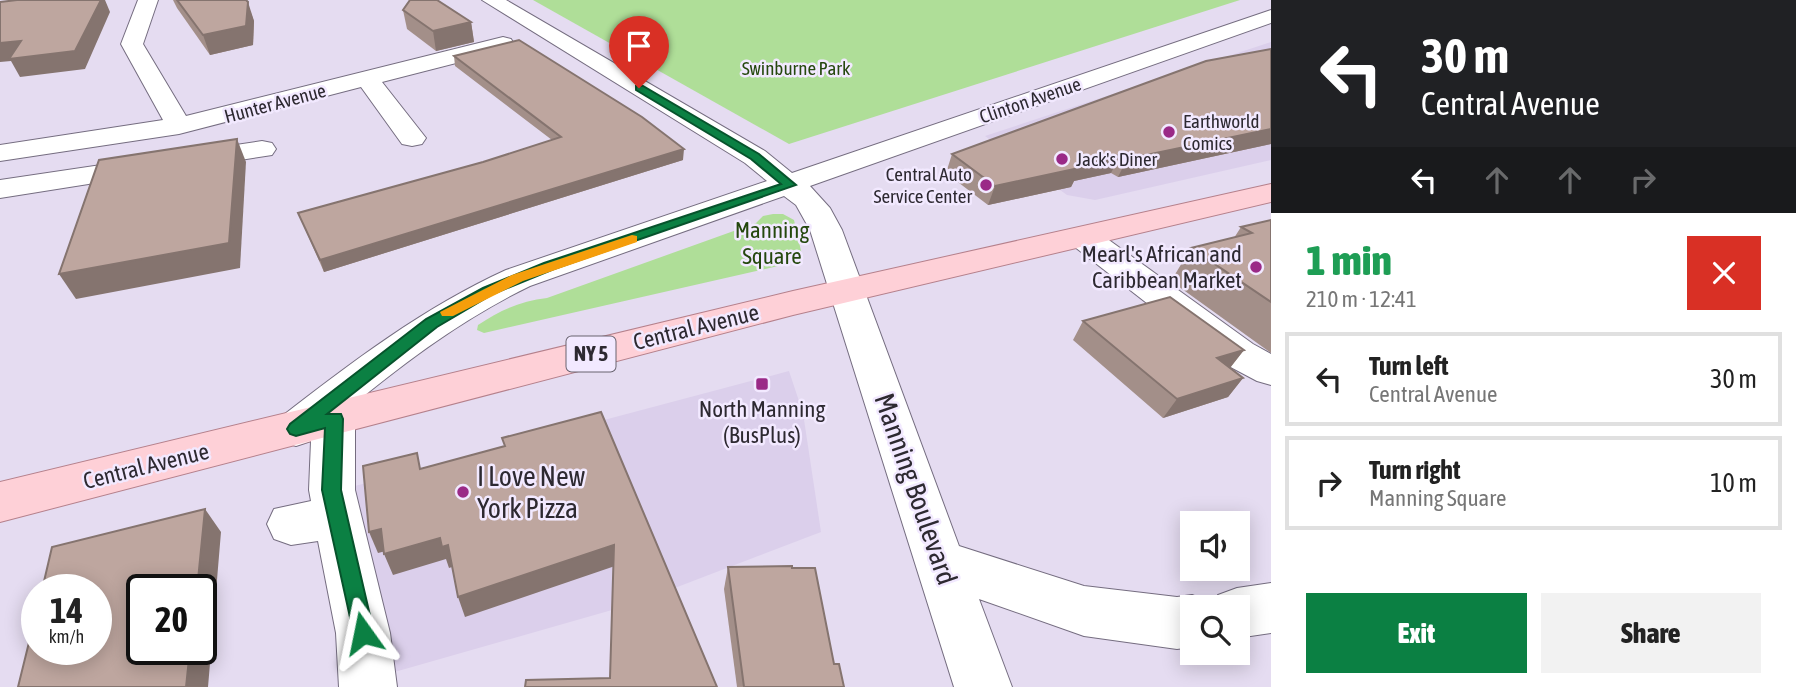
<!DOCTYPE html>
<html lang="en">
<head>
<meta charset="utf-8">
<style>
	body { margin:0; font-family:"Asap Condensed",sans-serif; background:#f2f2f2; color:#222; height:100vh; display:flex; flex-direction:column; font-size:26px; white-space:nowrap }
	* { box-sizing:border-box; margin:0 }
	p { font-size:23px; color:#767676 }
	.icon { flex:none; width:38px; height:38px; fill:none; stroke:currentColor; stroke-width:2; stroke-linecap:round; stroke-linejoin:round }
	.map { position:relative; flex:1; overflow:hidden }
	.sheet { display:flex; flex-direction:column; background:#fff; width:525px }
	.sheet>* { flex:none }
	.banner { background:#202124; color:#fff; overflow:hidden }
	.tools { position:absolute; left:1180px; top:511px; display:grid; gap:14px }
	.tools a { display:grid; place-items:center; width:70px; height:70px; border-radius:0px; background:#fff; box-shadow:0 4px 18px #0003; font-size:35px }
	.speed { position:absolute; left:21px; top:574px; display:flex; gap:14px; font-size:35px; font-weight:700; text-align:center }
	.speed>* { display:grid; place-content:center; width:91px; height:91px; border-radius:50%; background:#fff; box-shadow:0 4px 18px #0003; line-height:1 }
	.speed small { font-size:18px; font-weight:400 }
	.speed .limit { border:4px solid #111; border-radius:10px; background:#fff; color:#111 }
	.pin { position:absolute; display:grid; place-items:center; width:60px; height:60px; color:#fff; margin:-72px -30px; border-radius:50% 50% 50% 0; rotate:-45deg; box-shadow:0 0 7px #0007 }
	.pin .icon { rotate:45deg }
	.me { position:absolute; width:77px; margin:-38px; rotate:348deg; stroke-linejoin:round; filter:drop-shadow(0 0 5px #0008) }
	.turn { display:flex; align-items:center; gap:24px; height:147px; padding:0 35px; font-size:32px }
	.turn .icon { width:91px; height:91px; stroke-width:2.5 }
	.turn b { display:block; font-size:49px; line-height:60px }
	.lanes { display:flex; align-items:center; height:66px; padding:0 35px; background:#0003; justify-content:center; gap:35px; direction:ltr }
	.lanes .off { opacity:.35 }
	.round { display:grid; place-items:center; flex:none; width:74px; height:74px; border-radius:0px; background:#f2f2f2 }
	.head { display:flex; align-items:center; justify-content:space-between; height:119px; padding:0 35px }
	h1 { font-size:42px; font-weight:800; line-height:52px; color:#1e9e55 }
	.primary-button { display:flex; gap:14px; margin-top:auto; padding:14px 35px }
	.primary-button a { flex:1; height:80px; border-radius:0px; background:#0b8043; color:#fff; font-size:28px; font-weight:800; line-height:80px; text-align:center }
	.primary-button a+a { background:#f2f2f2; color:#222 }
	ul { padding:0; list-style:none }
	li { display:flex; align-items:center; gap:21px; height:94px; margin:0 14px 10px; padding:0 21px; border:4px solid #e0e0e0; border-radius:0px }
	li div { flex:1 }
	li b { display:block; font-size:26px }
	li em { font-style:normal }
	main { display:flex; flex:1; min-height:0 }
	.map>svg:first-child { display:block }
	.built { fill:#dbcfeb }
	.green { fill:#afde98 }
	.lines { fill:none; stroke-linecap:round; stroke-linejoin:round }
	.minor-casing { stroke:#756d80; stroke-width:2 }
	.major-casing { stroke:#b5818c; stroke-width:2 }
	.minor { fill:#fff; fill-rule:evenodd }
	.major { fill:#fed0d7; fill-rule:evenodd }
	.wall { fill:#a38f89 }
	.shaded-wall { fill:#85746f }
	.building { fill:#bea69f; stroke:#85746f; stroke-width:2 }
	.route { fill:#0b8043; stroke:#07532c; stroke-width:2 }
	.slow { fill:#f59e0b }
	.poi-dot { fill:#9a2987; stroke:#f2e9ff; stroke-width:2.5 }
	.labels { text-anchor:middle; stroke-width:5; stroke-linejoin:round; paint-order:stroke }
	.far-park-label { font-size:19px; fill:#25480e; stroke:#f2e9ff }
	.far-street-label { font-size:19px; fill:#2d2931; stroke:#f2e9ff }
	.far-poi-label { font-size:19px; fill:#2d2931; stroke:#f2e9ff; text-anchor:start }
	.shield { fill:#f2e9ff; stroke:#68636f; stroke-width:2 }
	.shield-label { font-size:21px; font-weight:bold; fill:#2d2931 }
	.park-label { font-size:23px; fill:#25480e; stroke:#f2e9ff }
	.poi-label { font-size:23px; fill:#2d2931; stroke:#f2e9ff; text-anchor:end }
	.street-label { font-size:23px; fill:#2d2931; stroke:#f2e9ff }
	.near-poi-label { font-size:28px; fill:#2d2931; stroke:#f2e9ff; text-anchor:start }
	.near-street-label { font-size:28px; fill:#2d2931; stroke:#f2e9ff }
</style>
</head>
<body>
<main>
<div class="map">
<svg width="1271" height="687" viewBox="0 0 1271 687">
	<rect width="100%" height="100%" fill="#e5dcf1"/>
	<g class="built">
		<path d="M 1271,42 L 1271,160 L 1095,200 L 1067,195 L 985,136 Z"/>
		<path d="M 789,371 L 803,413 L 821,532 L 633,604 L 384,675 L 351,487 Z"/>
	</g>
	<g class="green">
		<path d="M 533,0 L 1240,0 L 789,144 Z"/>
		<path d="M 773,214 L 783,214 L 794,220 L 802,255 L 800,261 L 484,333 L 477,330 L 478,325 C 500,310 521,301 547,298 L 756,223 L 763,216 Z"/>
	</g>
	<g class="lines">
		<defs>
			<g id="minor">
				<path d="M 138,0 L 158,0 L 143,44 L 186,116 L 503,37 L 511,39 L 514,44 L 511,49 L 382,82 L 426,138 L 422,144 L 412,146 L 402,144 L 361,87 L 179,134 L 0,161 L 0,145 L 163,120 L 121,44 Z"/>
				<path d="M 482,0 L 506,0 L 765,151 L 792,173 L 1271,10 L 1271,23 L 810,186 L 830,208 L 842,230 L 959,546 L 1084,586 L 1177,597 L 1192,595 L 1211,603 L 1213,607 L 1218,595 L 1237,588 L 1271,583 L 1271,633 L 1237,638 L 1237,607 L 1192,607 L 1192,647 L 1177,649 L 1084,636 L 979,599 L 1012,687 L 954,687 L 810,230 L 796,205 L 784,196 L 530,286 C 464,318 406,361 349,408 L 355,419 L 355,490 L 390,633 L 397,687 L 339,687 L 336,633 L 318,541 L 291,545 L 274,539 L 267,524 L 274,509 L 311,501 L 309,490 L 311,441 L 296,446 L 281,441 L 274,429 L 281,417 C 352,362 423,308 506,270 L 767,181 L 745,163 Z"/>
				<path d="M 262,141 L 272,143 L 276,149 L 272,155 L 0,198 L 0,180 Z"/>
				<path d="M 1083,227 L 1095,230 L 1253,344 L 1271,354 L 1271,385 L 1257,381 L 1225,364 L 1071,244 L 1067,237 L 1071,230 Z"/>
			</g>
			<path id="major" d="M 1271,184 L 1271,202 L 793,315 L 0,522 L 0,482 L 793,291 Z"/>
		</defs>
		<use href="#minor" class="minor-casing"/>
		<use href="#major" class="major-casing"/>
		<use href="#minor" class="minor"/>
		<use href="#major" class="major"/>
	</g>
	<g class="wall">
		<path d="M 173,0 L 246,0 L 254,21 L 253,45 L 210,55 L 177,8 Z"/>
		<path d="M 403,10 L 471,22 L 474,42 L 436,51 L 407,29 Z"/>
		<path d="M 454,56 L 683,160 L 324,272 L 298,213 L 483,162 L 552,140 L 455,66 Z"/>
		<path d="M 1271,144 L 1118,177 L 1111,173 L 1074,181 L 1071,187 L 988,205 L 946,173 L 952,154 Z"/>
		<path d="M 1271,220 L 1271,353 L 1171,281 L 1191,248 L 1234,238 L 1241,227 Z"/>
		<path d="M 1083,321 L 1244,350 L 1230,368 L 1243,378 L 1228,397 L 1163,418 L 1073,340 Z"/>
		<path d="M 728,567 L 792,568 L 844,687 L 737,687 L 724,589 Z"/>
	</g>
	<g class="shaded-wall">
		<path d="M 96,0 L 105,0 L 110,12 L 85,69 L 20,77 L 11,61 L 0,62 L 0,43 Z"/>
		<path d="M 248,2 L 254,21 L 253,45 L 210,55 L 203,35 Z"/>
		<path d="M 471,22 L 474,42 L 436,51 L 433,31 Z"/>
		<path d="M 1271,129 L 1271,144 L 1118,177 L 1127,159 Z"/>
		<path d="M 237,139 L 246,162 L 240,268 L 76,299 L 59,274 Z"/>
		<path d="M 684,149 L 683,160 L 324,272 L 320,260 Z"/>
		<path d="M 1120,155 L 1111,173 L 1074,181 L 1071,187 L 988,205 L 995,186 L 1079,163 Z"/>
		<path d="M 1244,350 L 1229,369 L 1217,358 Z"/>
		<path d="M 1243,378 L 1228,397 L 1163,418 L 1177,399 Z"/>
		<path d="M 205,509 L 221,532 L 208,687 L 186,687 L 190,649 L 201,649 L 201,590 L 197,590 Z"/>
		<path d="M 381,529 L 390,550 L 378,553 L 369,532 Z"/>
		<path d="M 440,538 L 448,545 L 455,566 L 449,568 L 446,559 L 393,575 L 384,554 Z"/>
		<path d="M 614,545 L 615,566 L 465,617 L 458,597 Z"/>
	</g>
	<g class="building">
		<path d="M 17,0 L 101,0 L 75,51 L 9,59 L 21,41 L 0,43 L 0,2 Z"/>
		<path d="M 177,0 L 246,0 L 248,2 L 246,26 L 203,35 Z"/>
		<path d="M 410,0 L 437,0 L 471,22 L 433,31 L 403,10 Z"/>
		<path d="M 519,40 L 642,117 L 684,149 L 320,260 L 298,213 L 483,162 L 561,137 L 454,56 Z"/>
		<path d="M 1271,49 L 1271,129 L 1127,159 L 1120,155 L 1079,163 L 1079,168 L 995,186 L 952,154 L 1206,61 Z"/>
		<path d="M 237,139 L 229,243 L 59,274 L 99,160 Z"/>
		<path d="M 1271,220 L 1271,302 L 1191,248 L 1252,233 L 1241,227 Z"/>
		<path d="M 1170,297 L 1244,350 L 1217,358 L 1243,378 L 1177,399 L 1083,321 Z"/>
		<path d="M 601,412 L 717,687 L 525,687 L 526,680 L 610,678 L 614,545 L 458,597 L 448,545 L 442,547 L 440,538 L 384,554 L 381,529 L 369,532 L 363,466 L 417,453 L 420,469 L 505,446 L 502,438 Z"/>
		<path d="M 205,509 L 197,590 L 142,590 L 142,649 L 190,649 L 186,687 L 18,687 L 37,610 L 37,649 L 96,649 L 96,590 L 42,590 L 52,547 Z"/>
		<path d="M 792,566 L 792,568 L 815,568 L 834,664 L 839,664 L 844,687 L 744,687 L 728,567 Z"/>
	</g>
	<path class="route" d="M 636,86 L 643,86 L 759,154 L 796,185 L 554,269 L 493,294 L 437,327 L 327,414 L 341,414 L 343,419 L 341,490 L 374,633 L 371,640 L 363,643 L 355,640 L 322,490 L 325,428 L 296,436 L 290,434 L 287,429 L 290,424 L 426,319 L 483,288 L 544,263 L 781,184 L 751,159 L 636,90 Z"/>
	<path class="slow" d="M 632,235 L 637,236 L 637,242 L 523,281 L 453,316 L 442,316 L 440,312 L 512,275 Z"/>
	<g class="poi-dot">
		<circle cx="1169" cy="132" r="7"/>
		<circle cx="1062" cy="159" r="7"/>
		<circle cx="986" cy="185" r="7"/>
		<circle cx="1256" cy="267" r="7"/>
		<rect x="755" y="377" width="14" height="14" rx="3.5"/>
		<circle cx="463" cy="492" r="7"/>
	</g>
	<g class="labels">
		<g class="far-park-label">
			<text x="796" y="75">Swinburne Park</text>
		</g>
		<g class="far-street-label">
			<text transform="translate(1030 100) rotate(-19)" y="7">Clinton Avenue</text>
			<text transform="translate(275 103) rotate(-15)" y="7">Hunter Avenue</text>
		</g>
		<g class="far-poi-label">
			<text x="1183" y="128">Earthworld<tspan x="1183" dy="22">Comics</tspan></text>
			<text x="1076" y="166">Jack's Diner</text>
			<text x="972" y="181" text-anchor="end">Central Auto<tspan x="972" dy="22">Service Center</tspan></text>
		</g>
		<rect class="shield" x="566.5" y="336.5" width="49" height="35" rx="5"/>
		<g class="shield-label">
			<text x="591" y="361">NY 5</text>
		</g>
		<g class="park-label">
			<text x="772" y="238">Manning<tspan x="772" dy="26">Square</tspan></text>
		</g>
		<g class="poi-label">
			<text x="1242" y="262">Mearl's African and<tspan x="1242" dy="26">Caribbean Market</tspan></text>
			<text x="762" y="417" text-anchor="middle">North Manning<tspan x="762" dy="26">(BusPlus)</tspan></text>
		</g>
		<g class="street-label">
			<text transform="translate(696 327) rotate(-14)" y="8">Central Avenue</text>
			<text transform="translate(146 466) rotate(-14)" y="8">Central Avenue</text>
		</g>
		<g class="near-poi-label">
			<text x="477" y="486">I Love New<tspan x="477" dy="32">York Pizza</tspan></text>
		</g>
		<g class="near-street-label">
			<text transform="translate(916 489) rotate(71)" y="10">Manning Boulevard</text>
		</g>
	</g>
</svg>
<div class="tools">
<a><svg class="icon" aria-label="sound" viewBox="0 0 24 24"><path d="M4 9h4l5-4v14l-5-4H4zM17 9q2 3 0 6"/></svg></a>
<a><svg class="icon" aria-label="search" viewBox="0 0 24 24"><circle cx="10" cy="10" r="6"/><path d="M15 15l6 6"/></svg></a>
</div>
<div class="speed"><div>14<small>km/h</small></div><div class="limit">20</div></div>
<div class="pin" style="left:639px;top:88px;background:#d93025"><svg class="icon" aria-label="arrive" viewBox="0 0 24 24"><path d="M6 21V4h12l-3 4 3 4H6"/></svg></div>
<svg class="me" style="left:363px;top:633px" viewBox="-20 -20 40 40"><path d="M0-17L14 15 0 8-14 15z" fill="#0b8043" stroke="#fff" stroke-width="4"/></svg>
</div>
<section class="sheet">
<div class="banner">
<div class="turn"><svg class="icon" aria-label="left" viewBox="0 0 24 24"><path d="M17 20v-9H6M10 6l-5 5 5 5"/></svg><div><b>30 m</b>Central Avenue</div></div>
<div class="lanes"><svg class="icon" aria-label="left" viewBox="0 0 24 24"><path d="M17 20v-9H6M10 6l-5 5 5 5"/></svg><svg class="icon off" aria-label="ahead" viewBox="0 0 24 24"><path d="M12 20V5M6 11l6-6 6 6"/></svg><svg class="icon off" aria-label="ahead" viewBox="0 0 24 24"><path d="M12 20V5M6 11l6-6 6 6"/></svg><svg class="icon off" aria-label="right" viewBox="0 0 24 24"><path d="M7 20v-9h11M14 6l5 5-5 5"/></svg></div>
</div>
<div class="head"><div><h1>1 min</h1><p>210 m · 12:41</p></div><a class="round" style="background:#d93025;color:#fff"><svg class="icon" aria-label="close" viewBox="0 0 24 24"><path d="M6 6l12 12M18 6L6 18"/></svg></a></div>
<ul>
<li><svg class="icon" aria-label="left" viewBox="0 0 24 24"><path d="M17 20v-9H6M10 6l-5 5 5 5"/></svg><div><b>Turn left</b><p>Central Avenue</p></div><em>30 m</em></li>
<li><svg class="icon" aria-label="right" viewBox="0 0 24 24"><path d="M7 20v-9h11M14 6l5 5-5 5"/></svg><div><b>Turn right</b><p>Manning Square</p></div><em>10 m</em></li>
</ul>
<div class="primary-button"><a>Exit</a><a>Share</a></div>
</section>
</main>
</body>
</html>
